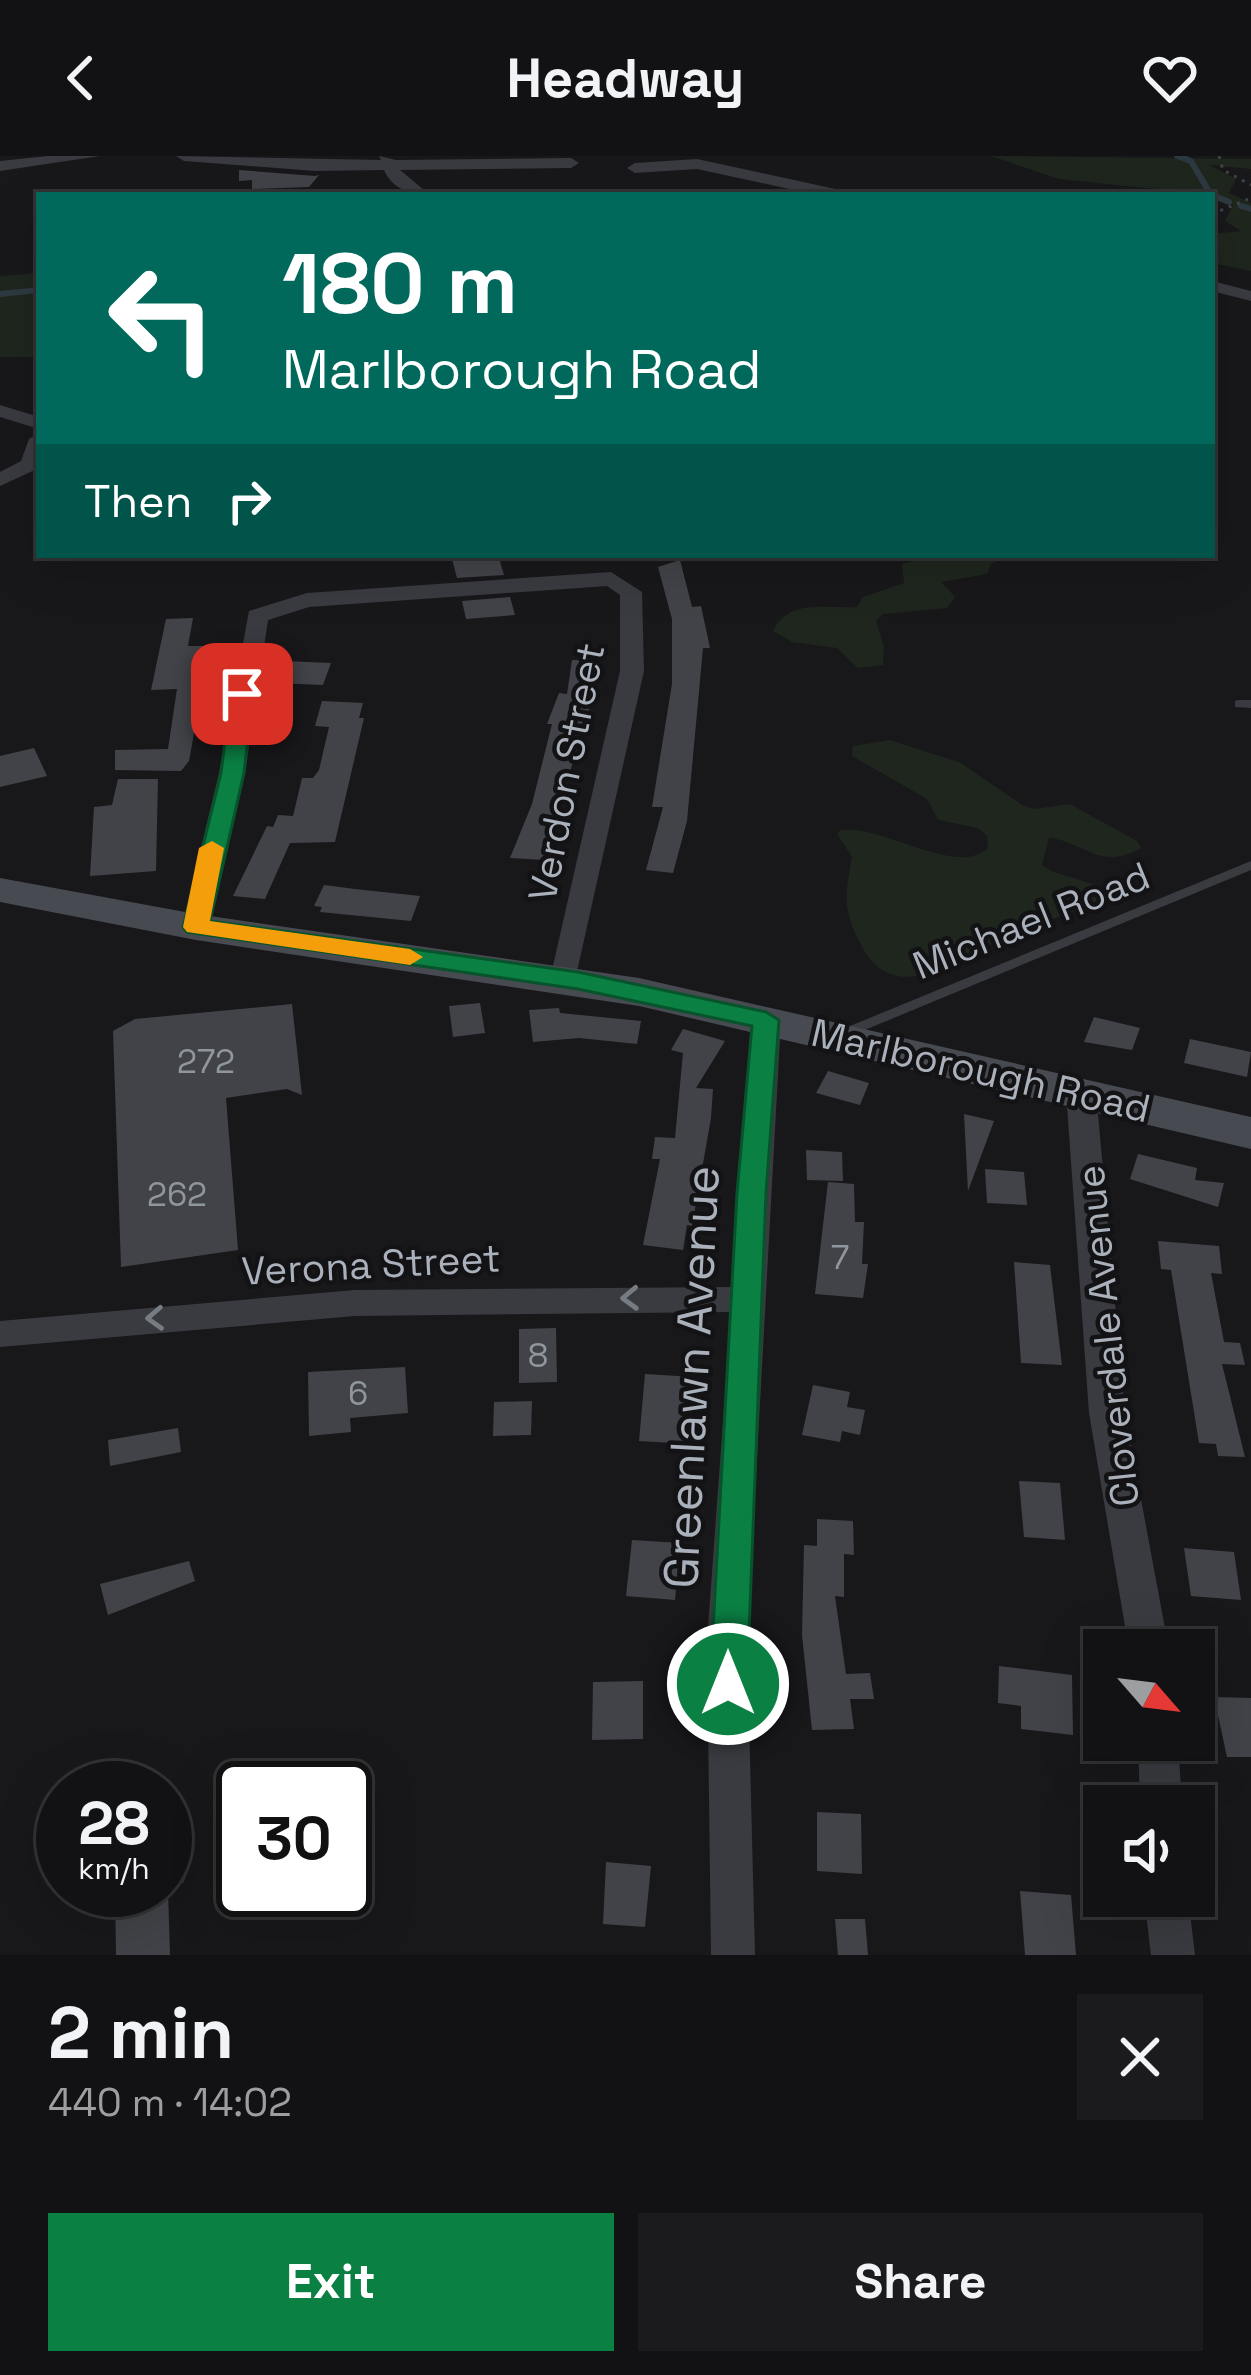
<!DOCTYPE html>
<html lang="en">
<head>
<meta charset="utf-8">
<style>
	body { margin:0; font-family:"Space Grotesk",sans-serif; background:#1b1b1d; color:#f1f3f6; height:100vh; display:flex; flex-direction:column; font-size:45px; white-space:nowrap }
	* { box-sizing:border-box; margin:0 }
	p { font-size:39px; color:#9c9ea0 }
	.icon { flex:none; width:66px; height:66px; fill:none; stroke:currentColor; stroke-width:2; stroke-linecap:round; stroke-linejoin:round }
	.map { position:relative; height:1799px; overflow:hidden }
	.sheet { display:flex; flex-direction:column; background:#121214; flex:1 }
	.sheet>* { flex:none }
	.top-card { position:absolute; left:36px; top:36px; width:1179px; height:366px; border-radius:0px; box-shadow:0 12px 48px #0002,0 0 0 3px #313234; background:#00695c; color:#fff; overflow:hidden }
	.needle { width:78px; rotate:118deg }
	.fabs { position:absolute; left:1083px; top:1473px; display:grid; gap:24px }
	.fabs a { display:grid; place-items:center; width:132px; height:132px; border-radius:0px; background:#121214; box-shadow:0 12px 48px #0002,0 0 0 3px #313234; font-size:60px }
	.speed { position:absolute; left:36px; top:1605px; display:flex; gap:24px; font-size:60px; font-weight:700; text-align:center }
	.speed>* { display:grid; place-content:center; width:156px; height:156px; border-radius:50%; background:#121214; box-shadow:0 12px 48px #0002,0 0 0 3px #313234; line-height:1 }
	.speed small { font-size:30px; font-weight:400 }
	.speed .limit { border:6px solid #111; border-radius:18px; background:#fff; color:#111 }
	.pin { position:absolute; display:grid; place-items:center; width:102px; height:102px; color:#fff; margin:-51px; border-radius:24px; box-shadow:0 6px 18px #0006 }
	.me { position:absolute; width:132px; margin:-66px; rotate:0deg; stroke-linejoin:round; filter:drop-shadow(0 0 9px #0008) }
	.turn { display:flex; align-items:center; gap:42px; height:252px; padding:0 48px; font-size:54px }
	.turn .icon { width:156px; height:156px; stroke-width:2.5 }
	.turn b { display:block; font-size:84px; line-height:102px }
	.then { display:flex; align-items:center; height:114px; padding:0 48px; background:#0003; gap:24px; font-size:45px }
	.round { display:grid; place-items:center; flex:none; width:126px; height:126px; border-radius:0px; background:#1b1b1d }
	.overview { display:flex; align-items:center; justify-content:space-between; height:204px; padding:0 48px }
	h1 { font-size:72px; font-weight:700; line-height:90px }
	.primary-button { display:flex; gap:24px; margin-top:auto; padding:24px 48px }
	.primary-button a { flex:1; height:138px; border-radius:0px; background:#0b8043; color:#fff; font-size:48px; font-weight:700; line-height:138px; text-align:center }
	.primary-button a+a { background:#1b1b1d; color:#f1f3f6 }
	header { display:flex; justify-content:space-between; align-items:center; height:156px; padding:0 48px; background:#121214; font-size:54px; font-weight:700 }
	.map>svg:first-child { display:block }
	.green { fill:#1e261e }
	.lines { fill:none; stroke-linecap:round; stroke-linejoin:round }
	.stream { stroke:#2d3940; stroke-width:6 }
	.building { fill:#424348 }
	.path { stroke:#3f4247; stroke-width:3; stroke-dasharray:3 6; stroke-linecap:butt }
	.lane { fill:#393b40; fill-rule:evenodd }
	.street { fill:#393b40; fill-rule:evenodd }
	.secondary { fill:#474a50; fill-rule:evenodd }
	.oneway { stroke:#777c84 }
	.route { fill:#0b8043; stroke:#07532c; stroke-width:3 }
	.slow { fill:#f59e0b }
	.labels { text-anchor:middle; stroke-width:9; stroke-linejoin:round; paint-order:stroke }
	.number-label { font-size:33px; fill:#90969e }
	.street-label { font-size:39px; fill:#aab1bb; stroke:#131316 }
	.near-street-label { font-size:48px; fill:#aab1bb; stroke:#131316 }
</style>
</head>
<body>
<header><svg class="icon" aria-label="back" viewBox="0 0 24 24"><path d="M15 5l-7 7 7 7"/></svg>Headway<svg class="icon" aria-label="heart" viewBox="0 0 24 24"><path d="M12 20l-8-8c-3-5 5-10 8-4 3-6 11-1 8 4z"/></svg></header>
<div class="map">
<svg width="1251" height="1799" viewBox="0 0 1251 1799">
	<rect width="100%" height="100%" fill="#18181b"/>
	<g class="green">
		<path d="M 991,0 L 1251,3 L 1251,13 L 1210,9 L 1236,23 L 1229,37 L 1251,47 L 1251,115 L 1212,107 L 1212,78 L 1241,75 L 1225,65 L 1233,49 L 1212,44 L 1212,39 L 1059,23 Z"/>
		<path d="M 39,117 L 39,201 L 0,201 L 0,120 Z"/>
		<path d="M 936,399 L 1009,399 L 991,408 L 987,418 L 941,426 L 955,441 L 947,452 L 883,458 L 876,465 L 884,491 L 883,509 L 858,512 L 837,492 L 792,486 L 773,475 C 789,442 826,453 857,451 L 863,441 L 904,427 L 902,408 Z"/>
		<path d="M 890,584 L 961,607 L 1022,649 L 1034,653 L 1070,648 L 1137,685 L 1141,692 C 1099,716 1084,685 1049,682 L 1042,709 L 1051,715 L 1119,736 C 1084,754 1042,765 1006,781 C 957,803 895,854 861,789 C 842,755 845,738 852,701 L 837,678 L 841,674 C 882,668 957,722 988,692 L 987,680 L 978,672 L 938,664 L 927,643 L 852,600 L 853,590 Z"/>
	</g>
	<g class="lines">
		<g class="stream">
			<path d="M 1177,0 L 1191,5 L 1211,39"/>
			<path d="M 1212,39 L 1229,46"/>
			<path d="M 1241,50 L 1251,53"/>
			<path d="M 0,138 L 39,134"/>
		</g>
	</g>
	<g class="building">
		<path d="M 239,14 L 315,20 L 319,19 L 309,31 L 252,33 L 252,24 L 239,25 Z"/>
		<path d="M 451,399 L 498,399 L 504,419 L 457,422 Z"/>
		<path d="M 680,404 L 692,451 L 701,450 L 710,492 L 703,492 L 687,665 L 673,717 L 646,714 L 663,651 L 652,651 L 672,528 L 672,463 L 658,411 Z"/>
		<path d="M 510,441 L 515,459 L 466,463 L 462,445 Z"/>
		<path d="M 193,462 L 188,490 L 210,490 L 189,605 L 181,615 L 115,614 L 115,594 L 168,593 L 177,533 L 151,534 L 166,463 Z"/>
		<path d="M 572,504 L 599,505 L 596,530 L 570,616 L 565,616 L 545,704 L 510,702 L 532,648 L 552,568 L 547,568 L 559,537 L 567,538 Z"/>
		<path d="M 284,505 L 331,507 L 323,529 L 275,527 Z"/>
		<path d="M 322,545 L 363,547 L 359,562 L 364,562 L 335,686 L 290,687 L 265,743 L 233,740 L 267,670 L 273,671 L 278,659 L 293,660 L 302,622 L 313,622 L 319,614 L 329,571 L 315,570 Z"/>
		<path d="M 34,592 L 47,620 L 0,631 L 0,600 Z"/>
		<path d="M 118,623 L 158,623 L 156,715 L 90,720 L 94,651 L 112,649 Z"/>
		<path d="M 324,729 L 355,733 L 420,740 L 411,765 L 320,756 L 322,751 L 314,750 Z"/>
		<path d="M 480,847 L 485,877 L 453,881 L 449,850 Z"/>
		<path d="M 292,848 L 302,939 L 287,933 L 226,942 L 238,1094 L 121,1111 L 113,875 L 135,863 Z"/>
		<path d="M 559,852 L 560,857 L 641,865 L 637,888 L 579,882 L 533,886 L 529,854 Z"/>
		<path d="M 1094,861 L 1140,872 L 1132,894 L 1084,886 Z"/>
		<path d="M 683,873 L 725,885 L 696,932 L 713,933 L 711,962 L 692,1070 L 687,1069 L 683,1094 L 643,1089 L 660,1003 L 652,1003 L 655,981 L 675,982 L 683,897 L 671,894 Z"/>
		<path d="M 1190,883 L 1251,896 L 1247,921 L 1184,907 Z"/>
		<path d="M 828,915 L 869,927 L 860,949 L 816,937 Z"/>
		<path d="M 964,958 L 994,965 L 968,1035 Z"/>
		<path d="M 806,994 L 842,996 L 843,1025 L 807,1024 Z"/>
		<path d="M 1138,998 L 1197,1012 L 1195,1024 L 1224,1027 L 1218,1051 L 1130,1023 Z"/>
		<path d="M 985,1013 L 1024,1016 L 1027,1049 L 987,1047 Z"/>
		<path d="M 828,1026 L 854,1028 L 855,1066 L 864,1066 L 862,1108 L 868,1108 L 863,1142 L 815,1138 Z"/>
		<path d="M 1158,1085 L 1219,1090 L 1222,1118 L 1211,1117 L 1224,1186 L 1240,1187 L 1245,1209 L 1222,1208 L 1245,1301 L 1218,1300 L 1216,1288 L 1199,1287 L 1171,1114 L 1161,1113 Z"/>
		<path d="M 1014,1106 L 1050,1109 L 1062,1209 L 1021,1207 Z"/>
		<path d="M 556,1172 L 557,1226 L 519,1227 L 519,1173 Z"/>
		<path d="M 405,1211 L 408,1257 L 350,1262 L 351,1276 L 309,1280 L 308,1216 Z"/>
		<path d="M 645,1218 L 694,1221 L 689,1288 L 639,1285 Z"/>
		<path d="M 813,1229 L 850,1236 L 847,1251 L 865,1254 L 860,1279 L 842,1275 L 840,1286 L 802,1279 Z"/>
		<path d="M 532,1245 L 531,1279 L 493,1280 L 494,1246 Z"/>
		<path d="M 178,1272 L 181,1296 L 110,1310 L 108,1284 Z"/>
		<path d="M 1019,1325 L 1060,1327 L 1065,1384 L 1024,1381 Z"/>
		<path d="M 817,1363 L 853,1365 L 854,1399 L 844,1398 L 844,1441 L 835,1440 L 846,1518 L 870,1517 L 874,1543 L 850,1543 L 854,1573 L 812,1574 L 802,1479 L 804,1389 L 817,1390 Z"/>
		<path d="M 632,1384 L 680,1387 L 675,1444 L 626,1440 Z"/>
		<path d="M 1184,1392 L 1234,1396 L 1241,1444 L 1191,1440 Z"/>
		<path d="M 189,1405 L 195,1425 L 108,1459 L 100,1428 Z"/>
		<path d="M 999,1510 L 1072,1519 L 1073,1579 L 1021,1573 L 1021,1550 L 998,1547 Z"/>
		<path d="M 643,1525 L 643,1583 L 592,1584 L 593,1526 Z"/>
		<path d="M 1214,1541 L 1251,1542 L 1251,1601 L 1227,1601 Z"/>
		<path d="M 817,1656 L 861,1658 L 862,1718 L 817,1715 Z"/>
		<path d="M 606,1706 L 651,1710 L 645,1771 L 603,1768 Z"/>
		<path d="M 115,1734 L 168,1734 L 170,1799 L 116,1799 Z"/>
		<path d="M 1020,1735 L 1071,1739 L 1076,1799 L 1025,1799 Z"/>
		<path d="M 835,1763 L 865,1763 L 868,1799 L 838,1799 Z"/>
	</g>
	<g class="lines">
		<g class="path">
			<path d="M 1219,0 L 1223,14 L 1251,29"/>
			<path d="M 1212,58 L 1251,42"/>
		</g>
		<g class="lane">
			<path d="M 1239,544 L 1251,544 L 1251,552 L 1235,551 L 1235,545 Z"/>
			<path d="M 1251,705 L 1251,714 L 843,883 L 833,883 L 831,880 L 833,877 Z"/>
			<path d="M 175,1710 L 183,1713 L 186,1720 L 183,1727 L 165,1730 L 165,1712 Z"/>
		</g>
		<g class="street">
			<path d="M 48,0 L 100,0 L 0,15 L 0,5 Z"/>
			<path d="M 176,0 L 381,4 L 379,0 L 396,4 L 571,2 L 579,7 L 571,12 L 400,14 L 430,39 C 411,39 392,33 384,14 L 315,15 L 184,5 Z"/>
			<path d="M 697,3 L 840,34 L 848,39 L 817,39 L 697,13 L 635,17 L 627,12 L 635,7 Z"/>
			<path d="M 1212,125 L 1251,135 L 1251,145 L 1212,135 Z"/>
			<path d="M 0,249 L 39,261 L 39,273 L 0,261 Z"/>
			<path d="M 39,277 L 37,313 L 0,330 L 0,316 L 21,305 L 29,283 Z"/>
			<path d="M 611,416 L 642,436 L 644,515 L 574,829 L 554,829 L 550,823 L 620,515 L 620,439 L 607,430 L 309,451 L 268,464 L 245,617 L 210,771 L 196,780 L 186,777 L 182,771 L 219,617 L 249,455 L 307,437 Z"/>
			<path d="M 766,855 L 781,864 L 747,1485 L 755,1799 L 711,1799 L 707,1485 L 731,1156 L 355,1160 L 0,1191 L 0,1165 L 355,1134 L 732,1131 L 751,864 Z"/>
			<path d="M 1081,926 L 1096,936 L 1125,1257 L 1169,1494 L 1129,1494 L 1089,1257 L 1066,936 Z"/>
			<path d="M 1138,1584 L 1178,1584 L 1182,1650 L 1140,1650 Z"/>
			<path d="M 1144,1740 L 1188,1740 L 1195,1799 L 1151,1799 Z"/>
		</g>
		<path class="secondary" d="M 0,722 L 196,758 L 639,822 L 1251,961 L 1251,993 L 639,850 L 196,784 L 0,746 Z"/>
	</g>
	<defs><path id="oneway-chevron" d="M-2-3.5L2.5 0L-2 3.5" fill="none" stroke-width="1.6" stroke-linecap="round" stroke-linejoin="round" transform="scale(3)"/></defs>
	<g class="oneway">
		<use href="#oneway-chevron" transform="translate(630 1142) rotate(178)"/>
		<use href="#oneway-chevron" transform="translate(155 1162) rotate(177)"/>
	</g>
	<path class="route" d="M 242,531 L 253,538 L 244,617 L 210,765 L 578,816 L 766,856 L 779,864 L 766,1037 L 747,1528 L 741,1539 L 728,1544 L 716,1539 L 710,1528 L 737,1037 L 752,870 L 578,833 L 187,776 L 183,771 L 221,617 L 231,538 Z"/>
	<path class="slow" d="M 212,685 L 224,692 L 210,765 L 410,793 L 423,801 L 410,809 L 187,776 L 183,771 L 199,692 Z"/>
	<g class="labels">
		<g class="number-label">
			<text x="206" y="917">272</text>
			<text x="177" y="1050">262</text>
			<text x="840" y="1113">7</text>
			<text x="538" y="1211">8</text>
			<text x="358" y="1249">6</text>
		</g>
		<g class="street-label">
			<text transform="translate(566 616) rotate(-79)" y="14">Verdon Street</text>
			<text transform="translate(1031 764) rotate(-22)" y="14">Michael Road</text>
			<text transform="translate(981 914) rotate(13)" y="14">Marlborough Road</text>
			<text transform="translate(371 1108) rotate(-3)" y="14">Verona Street</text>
			<text transform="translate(1107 1180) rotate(-96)" y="14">Cloverdale Avenue</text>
		</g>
		<g class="near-street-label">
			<text transform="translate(691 1221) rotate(-87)" y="17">Greenlawn Avenue</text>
		</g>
	</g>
</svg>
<div class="fabs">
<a><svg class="needle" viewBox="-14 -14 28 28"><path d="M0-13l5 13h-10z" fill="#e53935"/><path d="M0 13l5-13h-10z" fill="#9c9ea0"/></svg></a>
<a><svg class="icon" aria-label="sound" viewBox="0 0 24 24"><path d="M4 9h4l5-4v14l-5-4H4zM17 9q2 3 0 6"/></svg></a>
</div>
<div class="speed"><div>28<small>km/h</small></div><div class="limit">30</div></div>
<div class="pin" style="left:242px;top:538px;background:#d93025"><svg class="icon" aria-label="arrive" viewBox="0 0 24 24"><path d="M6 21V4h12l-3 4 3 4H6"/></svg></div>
<svg class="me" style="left:728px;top:1528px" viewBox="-20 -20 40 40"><circle r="17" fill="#0b8043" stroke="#fff" stroke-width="3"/><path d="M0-11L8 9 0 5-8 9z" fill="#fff"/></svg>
<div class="top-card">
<div class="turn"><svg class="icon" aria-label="left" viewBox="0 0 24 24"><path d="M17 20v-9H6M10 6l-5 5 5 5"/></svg><div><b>180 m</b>Marlborough Road</div></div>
<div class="then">Then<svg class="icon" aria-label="right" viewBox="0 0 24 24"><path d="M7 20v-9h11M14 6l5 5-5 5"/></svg></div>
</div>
</div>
<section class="sheet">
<div class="overview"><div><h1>2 min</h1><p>440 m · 14:02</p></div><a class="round"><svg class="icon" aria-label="close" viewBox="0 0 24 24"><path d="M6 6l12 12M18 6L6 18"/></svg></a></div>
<div class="primary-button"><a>Exit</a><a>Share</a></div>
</section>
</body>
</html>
